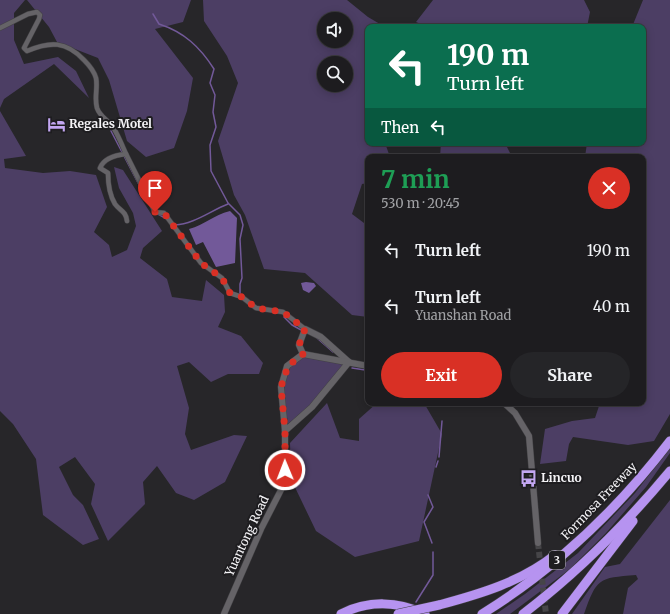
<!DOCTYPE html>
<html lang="en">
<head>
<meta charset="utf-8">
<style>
	body { margin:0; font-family:Merriweather,serif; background:#252528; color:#f1f3f6; height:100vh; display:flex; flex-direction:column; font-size:15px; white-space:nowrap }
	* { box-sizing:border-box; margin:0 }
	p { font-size:13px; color:#a0a1a4 }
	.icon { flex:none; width:22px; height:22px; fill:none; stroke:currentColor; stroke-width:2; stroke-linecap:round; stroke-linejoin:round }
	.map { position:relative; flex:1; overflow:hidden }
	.panel { position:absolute; left:365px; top:154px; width:281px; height:252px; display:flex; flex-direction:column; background:#1d1c1f; border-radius:8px; box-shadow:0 2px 10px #0003,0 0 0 1px #3b3a3d }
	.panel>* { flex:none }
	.top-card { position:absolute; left:365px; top:24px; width:281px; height:122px; border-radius:8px; box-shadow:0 2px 10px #0003,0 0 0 1px #3b3a3d; background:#0b6e4f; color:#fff; overflow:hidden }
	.controls { position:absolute; left:317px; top:12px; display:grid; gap:8px }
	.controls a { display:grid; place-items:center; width:36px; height:36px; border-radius:50%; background:#1d1c1f; box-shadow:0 2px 10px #0003,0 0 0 1px #3b3a3d; font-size:20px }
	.pin { position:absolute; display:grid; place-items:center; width:34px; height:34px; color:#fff; margin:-41px -17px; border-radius:50% 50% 50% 0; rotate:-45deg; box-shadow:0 0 4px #0007 }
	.pin .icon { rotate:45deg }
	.me { position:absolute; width:44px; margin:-22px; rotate:359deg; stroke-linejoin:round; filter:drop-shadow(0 0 3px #0008) }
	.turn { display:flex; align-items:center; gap:14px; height:84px; padding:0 16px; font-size:18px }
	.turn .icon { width:52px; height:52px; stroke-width:2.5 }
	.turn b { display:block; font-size:28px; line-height:34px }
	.then { display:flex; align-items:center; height:38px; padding:0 16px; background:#0003; gap:8px; font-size:15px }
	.round { display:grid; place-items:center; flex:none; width:42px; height:42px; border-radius:21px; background:#252528 }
	.head { display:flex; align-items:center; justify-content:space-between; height:68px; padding:0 16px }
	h1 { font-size:24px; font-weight:700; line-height:30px; color:#1e9e55 }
	.button { display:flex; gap:8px; margin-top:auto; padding:8px 16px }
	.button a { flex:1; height:46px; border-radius:24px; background:#d93025; color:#fff; font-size:16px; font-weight:700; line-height:46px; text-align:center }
	.button a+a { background:#252528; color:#f1f3f6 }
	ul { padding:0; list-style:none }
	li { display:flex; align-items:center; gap:12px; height:56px; padding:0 16px }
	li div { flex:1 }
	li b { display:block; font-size:15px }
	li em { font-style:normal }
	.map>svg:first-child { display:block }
	.green { fill:#4c3e64; fill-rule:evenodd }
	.water { fill:#725999 }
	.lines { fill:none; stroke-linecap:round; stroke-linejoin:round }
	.stream { stroke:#725999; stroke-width:1.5 }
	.tertiary-tunnel { stroke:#464548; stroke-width:6; stroke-dasharray:6 3; stroke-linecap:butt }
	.minor-casing { stroke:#424144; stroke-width:5.5 }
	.tertiary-casing { stroke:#424144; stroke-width:7 }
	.motorway-casing { stroke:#424144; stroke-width:10 }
	.minor { stroke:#656367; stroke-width:4.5 }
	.tertiary { stroke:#656367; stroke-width:6 }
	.motorway { stroke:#b693f0; stroke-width:9 }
	.motorway-bridge-casing { stroke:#424144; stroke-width:10; stroke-linecap:butt }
	.motorway-bridge { stroke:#b693f0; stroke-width:9 }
	.route { stroke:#d93025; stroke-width:7; stroke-dasharray:0 12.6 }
	.labels { text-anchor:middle; stroke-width:4; stroke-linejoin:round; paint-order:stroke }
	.shield { fill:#1e1d20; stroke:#b4b3b6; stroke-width:1 }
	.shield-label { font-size:11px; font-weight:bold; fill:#f4f3f6 }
	.poi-label { font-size:12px; font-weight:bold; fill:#f4f3f6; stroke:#1e1d20; text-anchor:start }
	.street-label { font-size:12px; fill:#f4f3f6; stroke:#1e1d20 }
</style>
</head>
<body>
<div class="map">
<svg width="670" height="614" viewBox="0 0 670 614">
	<rect width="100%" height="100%" fill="#272629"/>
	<g class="green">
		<path d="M 0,0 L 25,0 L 14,13 L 14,40 L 24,64 L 58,57 L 76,71 L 89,98 L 54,64 L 4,99 L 0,108 Z"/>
		<path d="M 27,0 L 191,0 L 183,22 L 155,29 L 193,78 L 187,111 L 174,148 L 146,157 L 127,141 L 109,80 L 98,58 L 57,42 L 49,27 Z"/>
		<path d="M 203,0 L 347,0 L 368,17 L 385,27 L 368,27 L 368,143 L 385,143 L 390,157 L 368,157 L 368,183 L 362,184 L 352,214 L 368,226 L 368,317 L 352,315 L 305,273 L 264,269 L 245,215 L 234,195 L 218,141 L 238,83 L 227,56 L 204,21 ZM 324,19 L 346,19 L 346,41 L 324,41 ZM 324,63 L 346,63 L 346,85 L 324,85 Z"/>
		<path d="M 433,0 L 584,0 L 590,12 L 587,27 L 568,27 L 565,24 L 561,27 L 428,27 L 416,22 Z"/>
		<path d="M 643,0 L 670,0 L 670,414 L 654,441 L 628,445 L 573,437 L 569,444 L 566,461 L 540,464 L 545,429 L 572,421 L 595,418 L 599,406 L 574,403 L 643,403 L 643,157 L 585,157 L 587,143 L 643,143 L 643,60 L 646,60 L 646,53 L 643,50 L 643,27 L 632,27 Z"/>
		<path d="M 0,111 L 26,156 L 4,159 L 5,168 L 43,173 L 70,171 L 96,175 L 107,207 L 94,232 L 109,245 L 112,257 L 127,250 L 136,226 L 133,213 L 119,188 L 114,167 L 123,170 L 162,231 L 143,248 L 140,258 L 167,279 L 172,297 L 202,301 L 206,280 L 224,295 L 225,312 L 218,327 L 241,336 L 263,363 L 259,374 L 228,374 L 211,382 L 189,362 L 177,366 L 189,408 L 185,434 L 191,450 L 234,435 L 247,436 L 225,482 L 194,500 L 176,493 L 157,466 L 143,482 L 145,504 L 108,541 L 91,504 L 95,484 L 75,457 L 59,467 L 73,495 L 83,505 L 99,539 L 83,545 L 43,515 L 36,459 L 13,424 L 0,411 Z"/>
		<path d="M 441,143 L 505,143 L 512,157 L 440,157 Z"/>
		<path d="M 297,356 L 344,364 L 310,405 L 288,424 C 284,392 279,384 297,356 Z"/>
		<path d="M 327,403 L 340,438 L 359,441 L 359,419 L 377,403 L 424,403 L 442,434 L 419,541 L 355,557 L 316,531 L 291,479 L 290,443 Z"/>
		<path d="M 670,448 L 670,453 L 646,487 L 606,533 L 570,569 L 510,614 L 496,614 L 525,594 L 578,553 L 635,493 Z"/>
		<path d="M 670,500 L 670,614 L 623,614 L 628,588 L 638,579 L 636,575 C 598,578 597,578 584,614 L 572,614 L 605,567 L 620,564 Z"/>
	</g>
	<g class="water">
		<path d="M 230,211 L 237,218 L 235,263 L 216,267 L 203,242 L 196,245 L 189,229 C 205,225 213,215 230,211 Z"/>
		<path d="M 306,282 L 314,283 L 316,286 L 309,293 L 303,290 L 301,283 Z"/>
	</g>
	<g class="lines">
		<g class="stream">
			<path d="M 153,14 L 159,24 C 184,32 200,47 214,69 L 210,83 L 215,95 L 213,112 L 216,127 L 210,145 L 211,171 L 228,203 L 240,215 L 243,225 L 240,239 L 242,278 L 240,284 L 240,295"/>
			<path d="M 111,131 L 149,204"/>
			<path d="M 158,214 L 165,218"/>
			<path d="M 175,225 C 194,224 210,211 228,204"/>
			<path d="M 284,317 L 292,325 L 303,331"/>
			<path d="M 317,338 L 333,352"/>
			<path d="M 352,368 L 365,370"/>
			<path d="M 439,457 L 442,421"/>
			<path d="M 436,467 L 438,461"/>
			<path d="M 428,495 L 433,507 L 424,522 L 432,543"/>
			<path d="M 416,602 L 433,575 L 433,552"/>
		</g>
		<path class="tertiary-tunnel" d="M 538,543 L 546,614"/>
		<defs>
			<g id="minor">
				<path d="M 0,28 L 28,14 L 37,12 L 40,15 L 39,19 L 24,48 L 27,51 C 50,41 66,41 84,60 C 89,65 94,71 96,78 C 98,88 94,98 97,108 C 100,117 108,120 113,127 C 118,135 122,145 126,154"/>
				<path d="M 127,221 C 126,211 120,211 115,204 C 109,194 108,183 108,173 L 100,168 C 104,158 116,155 126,154 L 155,212 L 164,213 L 201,263 L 222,278 L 230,293 L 242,297 L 256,308 L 283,312 L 305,329"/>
			</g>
			<g id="tertiary">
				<path d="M 303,354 L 299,345 L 305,329 L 321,337 L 349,362"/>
				<path d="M 504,403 L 515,413 L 529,436 L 538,543"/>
				<path d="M 285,431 L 312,407 L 349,362"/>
				<path d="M 224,614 L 261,529 L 283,486 L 285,478 L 285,431 L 281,387 L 287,366 L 303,354 L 368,366"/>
			</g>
			<g id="motorway">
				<path d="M 439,605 C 480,594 521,582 555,555"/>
				<path d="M 341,614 C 368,600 398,601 425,614"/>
				<path d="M 482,614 C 555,569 618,509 670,441"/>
				<path d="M 523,614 C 578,572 626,524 670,471"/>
				<path d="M 562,614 L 633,521"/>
			</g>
		</defs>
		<use href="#minor" class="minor-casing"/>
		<use href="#tertiary" class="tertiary-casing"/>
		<use href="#motorway" class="motorway-casing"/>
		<use href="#minor" class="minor"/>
		<use href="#tertiary" class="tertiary"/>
		<use href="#motorway" class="motorway"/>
		<defs>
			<path id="motorway-bridge" d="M 398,614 L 439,605"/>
		</defs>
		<use href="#motorway-bridge" class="motorway-bridge-casing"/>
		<use href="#motorway-bridge" class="motorway-bridge"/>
	</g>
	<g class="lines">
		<path class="route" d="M 155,212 L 164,213 L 201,263 L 222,278 L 230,293 L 242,297 L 256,308 L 283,312 L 305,329 L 299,345 L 303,354 L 288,366 L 281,387 L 285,431 L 285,470"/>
	</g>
	<defs>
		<symbol id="hotel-bare" viewBox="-9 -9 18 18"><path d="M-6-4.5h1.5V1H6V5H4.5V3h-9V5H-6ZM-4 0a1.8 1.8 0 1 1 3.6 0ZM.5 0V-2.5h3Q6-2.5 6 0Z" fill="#c3a7f2" stroke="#1e1d20" stroke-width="2.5" paint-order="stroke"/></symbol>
		<symbol id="bus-bare" viewBox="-9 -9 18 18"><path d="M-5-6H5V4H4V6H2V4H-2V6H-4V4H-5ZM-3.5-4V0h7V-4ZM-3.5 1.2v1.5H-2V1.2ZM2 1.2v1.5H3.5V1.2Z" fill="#c3a7f2" stroke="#1e1d20" stroke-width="2.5" paint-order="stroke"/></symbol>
	</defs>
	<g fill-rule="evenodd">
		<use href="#hotel-bare" x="44" y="112" width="25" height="25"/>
		<use href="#bus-bare" x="516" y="466" width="25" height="25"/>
	</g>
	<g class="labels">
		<rect class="shield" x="549" y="551" width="16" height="18" rx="3"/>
		<g class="shield-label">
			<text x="557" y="564">3</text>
		</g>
		<g class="poi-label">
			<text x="69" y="128">Regales Motel</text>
			<text x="541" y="482">Lincuo</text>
		</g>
		<g class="street-label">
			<text transform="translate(599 501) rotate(-46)" y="4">Formosa Freeway</text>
			<text transform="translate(247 536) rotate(-65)" y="4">Yuantong Road</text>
		</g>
	</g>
</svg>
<div class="controls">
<a><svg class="icon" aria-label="sound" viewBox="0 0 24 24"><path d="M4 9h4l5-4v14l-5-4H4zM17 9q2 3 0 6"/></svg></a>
<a><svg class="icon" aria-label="search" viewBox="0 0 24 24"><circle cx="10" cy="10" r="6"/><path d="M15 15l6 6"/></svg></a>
</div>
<div class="pin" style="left:155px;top:212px;background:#d93025"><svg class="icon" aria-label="arrive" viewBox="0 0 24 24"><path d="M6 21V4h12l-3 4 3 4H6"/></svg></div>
<svg class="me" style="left:285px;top:470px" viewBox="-20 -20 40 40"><circle r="17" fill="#d93025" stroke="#fff" stroke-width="3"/><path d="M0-11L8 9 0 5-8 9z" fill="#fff"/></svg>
<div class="top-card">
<div class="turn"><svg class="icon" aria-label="left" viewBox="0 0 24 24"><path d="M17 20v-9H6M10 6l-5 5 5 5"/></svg><div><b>190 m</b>Turn left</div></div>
<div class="then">Then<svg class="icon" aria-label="left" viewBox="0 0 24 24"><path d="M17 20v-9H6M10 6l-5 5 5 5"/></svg></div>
</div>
<section class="panel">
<div class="head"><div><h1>7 min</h1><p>530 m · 20:45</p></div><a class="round" style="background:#d93025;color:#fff"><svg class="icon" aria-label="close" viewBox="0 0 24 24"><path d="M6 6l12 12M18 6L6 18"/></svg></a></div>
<ul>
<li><svg class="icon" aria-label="left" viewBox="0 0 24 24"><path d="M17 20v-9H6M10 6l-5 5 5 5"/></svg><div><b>Turn left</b></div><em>190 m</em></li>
<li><svg class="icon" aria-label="left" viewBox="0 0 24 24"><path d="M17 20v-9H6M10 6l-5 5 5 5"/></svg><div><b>Turn left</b><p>Yuanshan Road</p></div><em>40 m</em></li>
</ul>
<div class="button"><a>Exit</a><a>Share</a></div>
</section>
</div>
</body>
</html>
